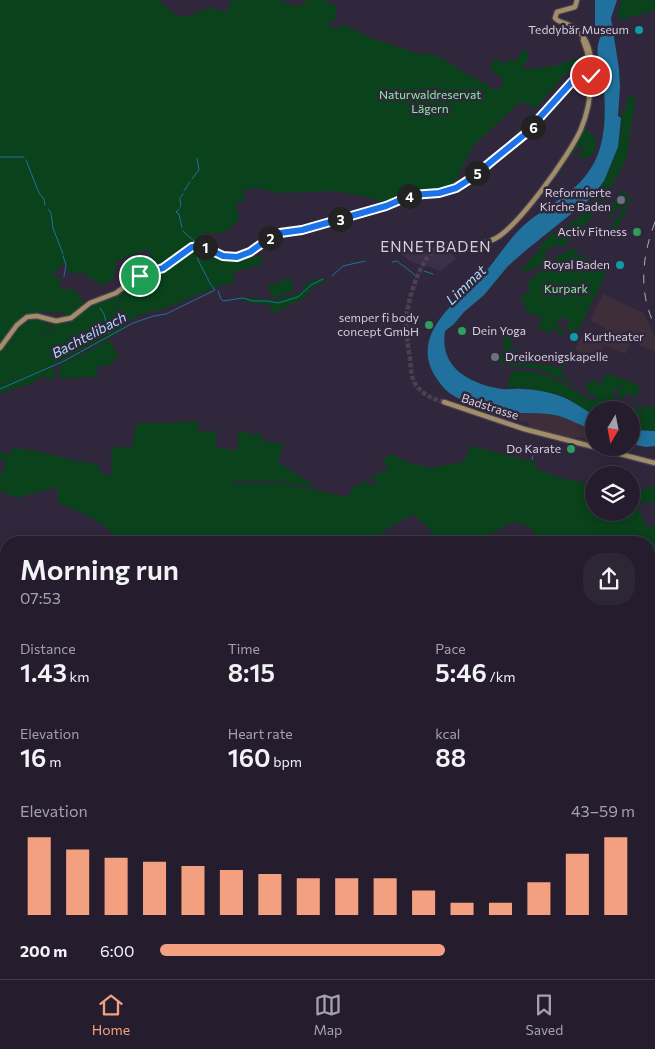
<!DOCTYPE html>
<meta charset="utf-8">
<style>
body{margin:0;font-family:Commissioner,sans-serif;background:#2d2635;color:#f1f3f6;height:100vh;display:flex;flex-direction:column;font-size:19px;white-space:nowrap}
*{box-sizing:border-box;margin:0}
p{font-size:16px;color:#a3a2aa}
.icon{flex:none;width:28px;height:28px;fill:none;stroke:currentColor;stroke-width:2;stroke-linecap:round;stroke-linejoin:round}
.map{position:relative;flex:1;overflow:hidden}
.drawer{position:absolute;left:0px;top:536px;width:655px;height:444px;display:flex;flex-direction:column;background:#251d2d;border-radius:20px 20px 0 0;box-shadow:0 2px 12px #0003,0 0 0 1px #423b49}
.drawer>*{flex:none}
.needle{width:32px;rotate:190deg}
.controls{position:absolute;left:585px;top:401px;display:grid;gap:10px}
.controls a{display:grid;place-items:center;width:55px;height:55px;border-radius:50%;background:#251d2d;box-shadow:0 2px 12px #0003,0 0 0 1px #423b49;font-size:25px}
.pin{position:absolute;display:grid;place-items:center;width:42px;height:42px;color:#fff;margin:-21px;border:2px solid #fff;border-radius:50%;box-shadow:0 1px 5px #0007}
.km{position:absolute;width:25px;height:25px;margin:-12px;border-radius:50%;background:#222;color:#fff;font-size:14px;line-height:25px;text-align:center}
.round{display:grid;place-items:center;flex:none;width:52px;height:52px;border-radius:20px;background:#2d2635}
.head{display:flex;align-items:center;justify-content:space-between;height:85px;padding:0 20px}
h1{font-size:28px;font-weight:600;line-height:38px}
.metrics{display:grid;grid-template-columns:repeat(3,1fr);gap:8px;height:85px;padding:5px 20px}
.metrics div{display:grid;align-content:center}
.metrics b{font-size:25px;font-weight:600}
.metrics small{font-size:14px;font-weight:400}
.metrics p{font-size:14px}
.chart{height:140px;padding:10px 20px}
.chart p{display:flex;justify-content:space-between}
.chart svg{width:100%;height:90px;margin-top:5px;stroke:#f2a080;stroke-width:6}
ul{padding:0 20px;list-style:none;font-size:16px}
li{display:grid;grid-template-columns:80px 60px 1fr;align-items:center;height:38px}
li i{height:12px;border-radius:6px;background:#f2a080}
.menu{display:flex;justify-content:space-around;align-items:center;height:70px;border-top:1px solid #423b49;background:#251d2d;font-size:14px;color:#a3a2aa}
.menu a{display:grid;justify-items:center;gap:2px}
.menu .current{color:#f2a080}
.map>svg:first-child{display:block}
.commercial{fill:#3e2e39}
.built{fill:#3b2f49}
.green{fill:#09421b}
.water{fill:#20719d}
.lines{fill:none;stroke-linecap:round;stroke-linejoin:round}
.stream{stroke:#20719d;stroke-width:1}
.major-tunnel{stroke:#4a4054;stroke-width:4.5;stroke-dasharray:4.5 2;stroke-linecap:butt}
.minor-casing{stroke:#4a4252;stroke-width:5.5}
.major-casing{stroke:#4a4252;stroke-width:7}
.minor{stroke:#6e647b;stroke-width:3}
.major{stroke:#a18d68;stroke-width:4.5}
.rail{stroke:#b2acba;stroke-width:1;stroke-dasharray:9 9;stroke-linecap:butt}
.route-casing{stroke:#fff;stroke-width:10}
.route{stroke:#1a73e8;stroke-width:6}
.culture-dot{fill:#0f9aa8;stroke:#31273c;stroke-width:2}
.worship-dot{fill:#6b7280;stroke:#31273c;stroke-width:2}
.leisure-dot{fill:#2e9e5b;stroke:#31273c;stroke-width:2}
.labels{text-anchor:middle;stroke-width:5;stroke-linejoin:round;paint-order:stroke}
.poi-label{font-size:12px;fill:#d5cfdc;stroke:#31273c;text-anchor:end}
.park-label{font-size:12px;fill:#84f29b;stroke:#31273c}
.street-label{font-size:12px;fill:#d5cfdc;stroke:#31273c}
.water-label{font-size:14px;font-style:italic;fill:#aedcfa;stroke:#31273c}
.quarter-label{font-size:15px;letter-spacing:1px;fill:#d5cfdc;stroke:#31273c}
</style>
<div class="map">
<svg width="655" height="979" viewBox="0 0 655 979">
<rect width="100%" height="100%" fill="#31273c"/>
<g class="commercial">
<path d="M603,294L644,313L655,337V352L632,342L625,354L604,345L596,363L583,356L584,354L575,350L582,335L599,342L605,328L590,320Z"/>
<path d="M551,408L594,430V446L587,444V440L582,438L565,437L528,428L529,422L499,418L502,410L524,413Z"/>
</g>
<path class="built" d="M443,244L456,259L441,271L409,261L398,251L399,247L418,246L422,254Z"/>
<g class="green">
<path d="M0,0H158L178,17L188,16L209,8L227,12L231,0H279L295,6L302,5L308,0H323L336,6V20L330,21L328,26L338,29L342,24L369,37L421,55L424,53L442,58L466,74L479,79V82L488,84L489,89H500L502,87L503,79L489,68L496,59L503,64L509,59L515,62L519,57L520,51H528V59L521,69H532L560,65L561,62H568L581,56L536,108L520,102L473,146L453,185L397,196L384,203L368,197L333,191L280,193L258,188L232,192L243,191L245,201L236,203L239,220C225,233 223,236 204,232L202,243C217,251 228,257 245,251L250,258L265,255L261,259V265L233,272L234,283L219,286L156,312L155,309L127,321L118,307C127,279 131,281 158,273L148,249L116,261L114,278L106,284L100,285L84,273H68V265L63,264L52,274L61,280L59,289L75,290L84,304L68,317L62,312L54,313L41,311L39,319L54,330L39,336L40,341V336L56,330L41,319L60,324L68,321L96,302L113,298L123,291L117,307L125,326L112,336L52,366L57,375L48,381L45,375L30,384L0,393V385L25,373L0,384Z"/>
<path d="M622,0H655V10L621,20L617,14Z"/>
<path d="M635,96V104L626,160L601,205L580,231L561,248L557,244L551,249L550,247L544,253L548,258L536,269L534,266L528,272L526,270L523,272L520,269L524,265L526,266L529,263V260L542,249L539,246C543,242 549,236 553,233C560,231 565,232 568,224L572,223L574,220L576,221C604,186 622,157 622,110H626L627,97Z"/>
<path d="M586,123H587L586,130L592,133L591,135L595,137C597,151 593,161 578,157L584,148L580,145C574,153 566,160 559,171L563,174L561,176L557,171L577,141Z"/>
<path d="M620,190L633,199L628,203L626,210L617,229L610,227L615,220L618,221L617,217L623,210L618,207L611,217L609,216V206L614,201L622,207L628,200L618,192Z"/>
<path d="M573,248L577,249L575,253L607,268L606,273L578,331L574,330L572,333L569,331L567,327L570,322L565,318H561L556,322L558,326L562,327L561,330L564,334L563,336L560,335L555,327H553L550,334L537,327L542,319L534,314L531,315L525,309L524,303L519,300L530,289L526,283L559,256Z"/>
<path d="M290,278L294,290L272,298L268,286Z"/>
<path d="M325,278L326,281L315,286L303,299L271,314V305L252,303L239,299L240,297L275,300L302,292L307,282Z"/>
<path d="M507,337L512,339L510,347C517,351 521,358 529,361L538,359L539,364L546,367L548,363L558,369L565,357L567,358L561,373L562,376L583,390L539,369L507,365L497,362C501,352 507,349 502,338Z"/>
<path d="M110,340L119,357L113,360L114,363L109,365L97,366V376L60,379V365Z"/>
<path d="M512,371L538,372V376L539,373L548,376L595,402L597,398L588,393L586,385L593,380L602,384L606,373L639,385L637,397L625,393L624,399L618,398L620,391H615L617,387L620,385L623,387L622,385L626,384H619L615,388L612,396L617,399L616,404L613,403V396L611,401L607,399L606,401L610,403L611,407L633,408L644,412L640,404H638L636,407L634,406L636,402L647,407L648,406L654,408L655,406V431L631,429V410H594V415L560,395L533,389L508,387L507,386Z"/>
<path d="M197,421L199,432L216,431V447L237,451L239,430L253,435L261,433L263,441L283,444L278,462L317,488L278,481H236L233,484L281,483L347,497L355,486L367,481L370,485L376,484L377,481L375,479L368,480L389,468L382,461L391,454L407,462L429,468L464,462L471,446L535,462L536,469L564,479L594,484V512H631V490L641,492L648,487H655V502L637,503L639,512L644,519V523L651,528L655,523V556H649V542H638L640,537L629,542L623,534L610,542H567L542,536L531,540L529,538L535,533L530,527L513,522L487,536H478L477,542H431L428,540L432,531L413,514L385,530L373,542H118C106,521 80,512 58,503V487L16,498L0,491V475L4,472L5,461L0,460V453L11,455L12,448L37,451L77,461L79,462V469H80L81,461L97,464L102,474L114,475L111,467L112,447H115L116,445L118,448L120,446V449L123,447L132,448L136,423H167Z"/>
<path d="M0,568L6,571V746H0Z"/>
<path d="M649,733L652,736L655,734V979H576V974H649Z"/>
<path d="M257,974H385V979H256Z"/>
</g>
<g class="water">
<path d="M595,0H617L611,18L619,69L620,87L618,116L621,118L618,147L604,181L591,198L525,251L508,266L484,295L464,312L454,324L445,331C439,368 470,384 502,389C509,390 515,388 522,389C533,389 549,392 560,396C572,400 583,409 594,415V430C581,426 568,418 555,415C543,413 530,413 517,413C497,412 473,407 456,397C446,392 441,385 435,376C408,332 462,298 487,270C498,257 507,242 520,229C542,207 574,196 591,168C605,147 606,116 604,91C603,75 592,52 601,36L595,26Z"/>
<path d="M631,430L655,431V446L646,447L631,444Z"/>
</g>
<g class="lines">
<g class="stream">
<path d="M0,157H24"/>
<path d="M26,160L39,193L44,199L45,205"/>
<path d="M192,179L199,170L197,158"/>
<path d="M184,191L190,182"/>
<path d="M180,198L183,194"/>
<path d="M180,199L181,205L180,207"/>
<path d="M48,209L51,213L53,228L63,254"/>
<path d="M179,209L176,212L179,214L182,228"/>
<path d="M183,231L196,243"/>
<path d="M197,250L198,260L211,285"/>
<path d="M63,256L66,265L64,276"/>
<path d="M392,262L397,261L415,275"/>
<path d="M424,271L433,274"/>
<path d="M332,276L343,266L365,261"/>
<path d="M218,291L221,299L223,301L243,298L253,301H268L278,303L298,297L311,285L323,279"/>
<path d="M100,308L104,314L109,333"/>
<path d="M0,389L64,361L133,323L154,316L166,314L215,290L212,286"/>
<path d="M532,460L534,447"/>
<path d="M649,972L655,966"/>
<path d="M640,979L647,974"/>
</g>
<path class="major-tunnel" d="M444,402C433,399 423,395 416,385C411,377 411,368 410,359C408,346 406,333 406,321C407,302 419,263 433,251C450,236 472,246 492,240"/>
<g class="minor-casing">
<g id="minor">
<path d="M649,622L655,624"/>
<path d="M0,966L6,955"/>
</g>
</g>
<g class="major-casing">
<g id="major">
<path d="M577,0L575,7L557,12L555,18C558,22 563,22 569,25C586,32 590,49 592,65"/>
<path d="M583,40L589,57L588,65"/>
<circle cx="590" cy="68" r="4"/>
<path d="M492,240C515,232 571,153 581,129C588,112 592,91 590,72"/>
<path d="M0,348L17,325L27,317L37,316L56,321L71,318L90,303L116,293L137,277L166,266L183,251L192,247L202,246L223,257H237L249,253L271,237L280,233L302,229L386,206L412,195L442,192L459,186L532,128L573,82L585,64L588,53"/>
<path d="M444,402L524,429L594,447"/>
<path d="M597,448L655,463"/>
</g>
</g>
<use href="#minor" class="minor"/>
<use href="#major" class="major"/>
<path class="rail" d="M655,222C642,256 638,292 655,326"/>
</g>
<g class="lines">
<g class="route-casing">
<path id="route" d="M140,276L163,268L192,247L202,246L223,256L237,257L250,252L271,237L280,233L302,230L386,206L412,195L439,193L456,188L470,179L524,135L579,74L584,72H590L591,76"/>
</g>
<use href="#route" class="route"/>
</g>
<g class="culture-dot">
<circle cx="639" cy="30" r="5"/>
<circle cx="620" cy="265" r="5"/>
<circle cx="574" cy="337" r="5"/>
</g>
<g class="worship-dot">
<circle cx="621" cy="200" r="5"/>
<circle cx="495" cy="357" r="5"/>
</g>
<g class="leisure-dot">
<circle cx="637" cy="232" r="5"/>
<circle cx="429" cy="325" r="5"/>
<circle cx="462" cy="331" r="5"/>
<circle cx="571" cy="449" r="5"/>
</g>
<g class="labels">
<g class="poi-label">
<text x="629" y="34">Teddybär Museum</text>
<text x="611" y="197">Reformierte<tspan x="611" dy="14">Kirche Baden</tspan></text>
<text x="627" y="236">Activ Fitness</text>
<text x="610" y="269">Royal Baden</text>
<text x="419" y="322">semper fi body<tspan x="419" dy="14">concept GmbH</tspan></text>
<text x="472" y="335" text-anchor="start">Dein Yoga</text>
<text x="584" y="341" text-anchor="start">Kurtheater</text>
<text x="505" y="361" text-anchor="start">Dreikoenigskapelle</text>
<text x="561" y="453">Do Karate</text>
</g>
<g class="park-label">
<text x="430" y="99">Naturwaldreservat<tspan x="430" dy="14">Lägern</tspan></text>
<text x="566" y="293">Kurpark</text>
</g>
<g class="street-label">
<text transform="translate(490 407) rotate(18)" y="4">Badstrasse</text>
</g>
<g class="water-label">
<text transform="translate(466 285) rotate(-44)" y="5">Limmat</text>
<text transform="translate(89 335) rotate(-28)" y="5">Bachtelibach</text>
</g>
<g class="quarter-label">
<text x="436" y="252">ENNETBADEN</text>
</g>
</g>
</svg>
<div class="controls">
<a><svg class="needle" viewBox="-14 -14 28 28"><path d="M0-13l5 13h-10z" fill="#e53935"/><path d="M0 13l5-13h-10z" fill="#a3a2aa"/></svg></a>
<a><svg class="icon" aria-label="layers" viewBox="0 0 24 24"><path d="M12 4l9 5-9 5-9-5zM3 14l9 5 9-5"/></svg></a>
</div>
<div class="pin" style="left:140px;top:276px;background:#1e9e55"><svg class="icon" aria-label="arrive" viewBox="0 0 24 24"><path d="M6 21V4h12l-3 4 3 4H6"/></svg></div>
<div class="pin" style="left:591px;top:76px;background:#d93025"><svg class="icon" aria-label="check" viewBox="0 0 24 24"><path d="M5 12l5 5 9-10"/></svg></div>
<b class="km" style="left:205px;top:247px">1</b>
<b class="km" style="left:270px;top:238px">2</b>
<b class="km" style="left:340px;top:219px">3</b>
<b class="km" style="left:409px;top:196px">4</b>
<b class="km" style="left:477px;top:173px">5</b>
<b class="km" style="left:533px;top:127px">6</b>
<section class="drawer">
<div class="head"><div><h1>Morning run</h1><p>07:53</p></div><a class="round"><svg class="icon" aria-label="share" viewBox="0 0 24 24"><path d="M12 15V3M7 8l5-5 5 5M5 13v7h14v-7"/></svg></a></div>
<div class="metrics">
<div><p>Distance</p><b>1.43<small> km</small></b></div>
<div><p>Time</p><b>8:15</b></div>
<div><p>Pace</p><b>5:46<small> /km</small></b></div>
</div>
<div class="metrics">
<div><p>Elevation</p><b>16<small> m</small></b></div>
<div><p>Heart rate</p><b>160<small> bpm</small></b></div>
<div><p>kcal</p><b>88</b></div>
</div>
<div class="chart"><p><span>Elevation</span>43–59 m</p>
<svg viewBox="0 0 160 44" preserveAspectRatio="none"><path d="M5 44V6M15 44V12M25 44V16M35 44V18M45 44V20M55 44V22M65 44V24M75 44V26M85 44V26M95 44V26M105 44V32M115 44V38M125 44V38M135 44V28M145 44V14M155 44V6"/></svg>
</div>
<ul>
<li><b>200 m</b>6:00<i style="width:60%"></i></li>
</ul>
</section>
</div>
<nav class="menu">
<a class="current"><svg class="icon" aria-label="home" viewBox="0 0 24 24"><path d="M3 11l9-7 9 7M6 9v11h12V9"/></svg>Home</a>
<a><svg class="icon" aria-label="map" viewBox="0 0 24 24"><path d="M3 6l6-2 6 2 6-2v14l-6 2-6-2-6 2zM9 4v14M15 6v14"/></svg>Map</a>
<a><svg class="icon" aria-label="saved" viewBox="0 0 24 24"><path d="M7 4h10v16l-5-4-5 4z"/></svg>Saved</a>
</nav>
